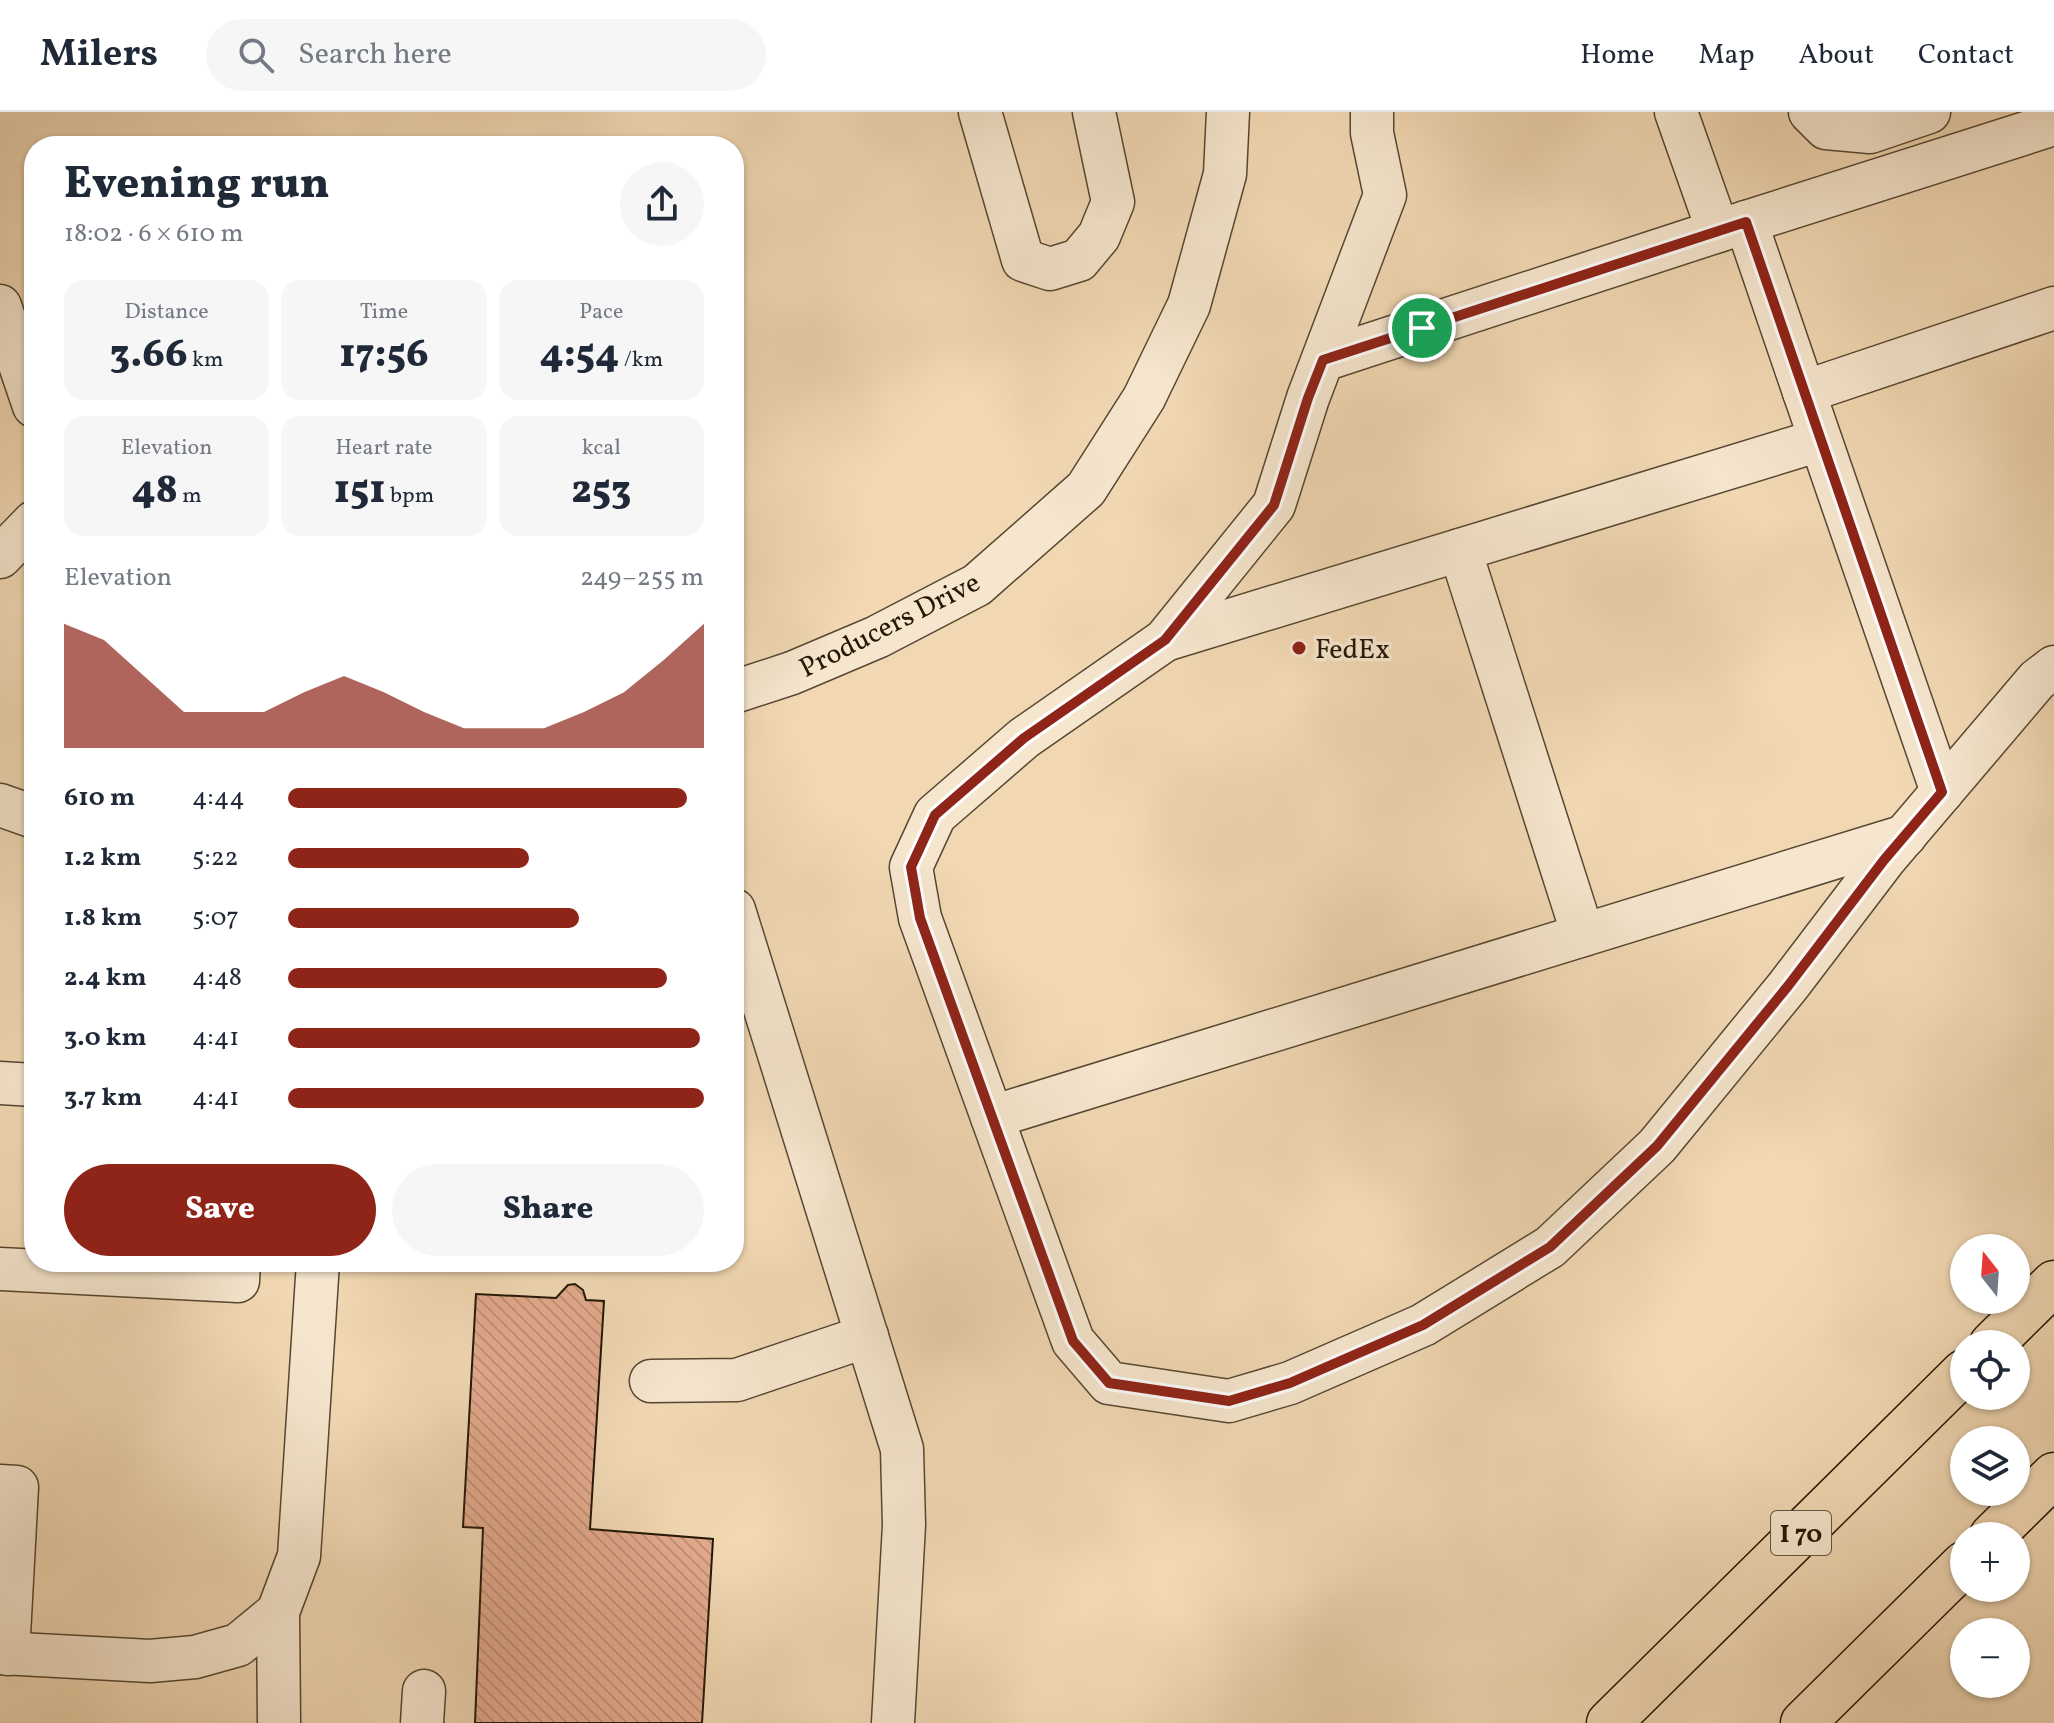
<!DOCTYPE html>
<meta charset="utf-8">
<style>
body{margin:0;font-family:Vollkorn,serif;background:#f6f6f7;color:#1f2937;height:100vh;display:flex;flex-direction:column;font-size:30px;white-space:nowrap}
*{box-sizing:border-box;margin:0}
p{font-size:26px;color:#747a83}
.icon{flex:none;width:44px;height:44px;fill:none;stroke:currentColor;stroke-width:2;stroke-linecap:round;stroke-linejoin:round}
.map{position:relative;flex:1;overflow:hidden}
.drawer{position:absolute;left:24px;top:24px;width:720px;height:1136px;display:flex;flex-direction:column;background:#fff;border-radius:32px;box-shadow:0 2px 6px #0004}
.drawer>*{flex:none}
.needle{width:52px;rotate:343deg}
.tools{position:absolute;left:1950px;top:1122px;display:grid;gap:16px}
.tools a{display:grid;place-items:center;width:80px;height:80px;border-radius:50%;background:#fff;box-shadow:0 2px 6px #0004;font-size:40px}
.pin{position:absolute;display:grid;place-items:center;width:68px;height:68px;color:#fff;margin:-34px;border:4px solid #fff;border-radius:50%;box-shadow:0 2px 8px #0007}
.round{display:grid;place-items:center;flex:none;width:84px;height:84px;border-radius:42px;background:#f6f6f7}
.headline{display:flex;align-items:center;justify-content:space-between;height:136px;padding:0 40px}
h1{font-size:44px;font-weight:800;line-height:60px}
.figures{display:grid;grid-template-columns:repeat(3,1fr);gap:12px;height:136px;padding:8px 40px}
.figures div{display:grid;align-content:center;border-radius:20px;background:#f6f6f7;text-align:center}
.figures b{font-size:40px;font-weight:800}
.figures small{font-size:22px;font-weight:400}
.figures p{font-size:22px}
.chart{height:224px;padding:16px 40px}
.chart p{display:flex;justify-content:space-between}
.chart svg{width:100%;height:144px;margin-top:8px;fill:#8f2418;opacity:.7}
.button{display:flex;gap:16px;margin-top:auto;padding:16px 40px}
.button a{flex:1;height:92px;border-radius:48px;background:#8f2418;color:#fff;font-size:32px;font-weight:800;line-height:92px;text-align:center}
.button a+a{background:#f6f6f7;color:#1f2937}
ul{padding:0 40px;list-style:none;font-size:26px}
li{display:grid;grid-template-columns:128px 96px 1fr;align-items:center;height:60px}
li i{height:20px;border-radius:10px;background:#8f2418}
header{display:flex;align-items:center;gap:48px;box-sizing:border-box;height:112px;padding:0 40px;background:#fff;border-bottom:2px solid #e0e1e3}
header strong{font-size:38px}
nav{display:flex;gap:44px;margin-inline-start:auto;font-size:28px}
.search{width:560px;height:72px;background:#f6f6f7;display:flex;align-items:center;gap:20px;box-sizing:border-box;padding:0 28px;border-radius:44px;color:#747a83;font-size:30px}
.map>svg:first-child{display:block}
.building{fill:url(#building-back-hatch);stroke:#231707;stroke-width:2}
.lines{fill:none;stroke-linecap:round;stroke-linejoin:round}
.minor-casing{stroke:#564732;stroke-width:45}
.highway-casing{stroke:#231707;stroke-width:47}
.minor{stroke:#f6e6ce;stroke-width:42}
.highway{stroke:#f1d8b3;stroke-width:44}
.route-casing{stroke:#fff;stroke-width:16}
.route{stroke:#8f2418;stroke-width:10}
.poi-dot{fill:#8f2418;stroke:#f6e6ce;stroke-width:3}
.labels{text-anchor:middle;stroke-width:7;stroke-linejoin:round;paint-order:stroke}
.shield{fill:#f6e6ce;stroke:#625543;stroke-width:2}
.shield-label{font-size:26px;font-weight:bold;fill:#231707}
.street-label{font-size:28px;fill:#231707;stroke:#f6e6ce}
.poi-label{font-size:28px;fill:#231707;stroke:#f6e6ce;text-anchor:start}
</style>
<header>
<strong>Milers</strong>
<div class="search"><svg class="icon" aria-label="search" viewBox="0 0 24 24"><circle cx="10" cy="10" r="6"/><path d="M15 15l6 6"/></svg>Search here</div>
<nav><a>Home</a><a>Map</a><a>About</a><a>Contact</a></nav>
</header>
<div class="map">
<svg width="2054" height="1611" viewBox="0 0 2054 1611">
<defs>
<pattern id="building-back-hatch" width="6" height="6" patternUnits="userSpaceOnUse" patternTransform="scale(2)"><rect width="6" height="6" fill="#e4aa8d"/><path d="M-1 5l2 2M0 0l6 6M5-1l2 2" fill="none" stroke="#c39278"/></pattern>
</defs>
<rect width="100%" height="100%" fill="#f1d8b3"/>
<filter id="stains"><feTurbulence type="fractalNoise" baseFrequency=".0025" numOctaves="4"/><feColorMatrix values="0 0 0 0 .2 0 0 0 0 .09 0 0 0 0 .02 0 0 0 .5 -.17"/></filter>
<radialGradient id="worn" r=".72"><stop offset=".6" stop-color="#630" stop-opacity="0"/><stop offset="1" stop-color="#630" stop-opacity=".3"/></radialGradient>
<path class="building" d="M575,1172L583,1178L586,1188L604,1189L590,1417L713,1427L702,1611H475L483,1416L463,1415L476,1182L556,1186L568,1173Z"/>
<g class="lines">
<g class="minor-casing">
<g id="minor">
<path d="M980,0L1023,148L1050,157L1079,148L1099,124L1113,90L1094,0"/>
<path d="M1372,0V21L1385,83L1308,286L1274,393L1165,528L1024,626L935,703L911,755L920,806L1073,1229L1109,1271L1229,1289L1290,1271L1423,1213L1550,1135L1657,1034L1788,874L1884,748L2037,568L2054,555"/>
<path d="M1676,0L1718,119L2054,12"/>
<path d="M1810,0L1826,16L1870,20L1929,0"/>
<path d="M1746,110L1804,280"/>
<path d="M0,194L34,294"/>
<path d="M1323,248L1718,119"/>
<path d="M1460,438L1583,823"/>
<path d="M0,445L34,410"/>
<path d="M1165,528L1820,328"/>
<path d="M734,580L792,561L877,525L977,473L1086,377L1144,286L1189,193L1225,62L1228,0"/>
<path d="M1942,680L1804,280L2054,196"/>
<path d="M0,693L34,705"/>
<path d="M734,798L902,1337L904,1413L893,1611"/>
<path d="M0,971L34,973"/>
<path d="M992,1005L1905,724"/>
<path d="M0,1157L238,1169L239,1150"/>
<path d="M651,1269L737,1268L867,1224"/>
<path d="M0,1374L17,1375L8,1542"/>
<path d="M278,1500L279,1611"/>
<path d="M0,1541L150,1549L195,1545L238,1533L278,1500L299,1444L318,1150"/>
<path d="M422,1611L424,1579"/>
</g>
</g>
<g class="highway-casing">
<g id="highway">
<path d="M1992,1232L2054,1171"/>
<path d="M1992,1424L2054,1363"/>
<path d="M1609,1611L1964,1260"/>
<path d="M1803,1611L1964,1452"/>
</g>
</g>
<use href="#minor" class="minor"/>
<use href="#highway" class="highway"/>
</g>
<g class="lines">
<g class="route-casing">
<path id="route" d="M1746,110L1942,680L1884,748L1788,874L1657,1034L1550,1135L1423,1213L1290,1271L1229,1289L1109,1271L1073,1229L920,806L911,755L935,703L1024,626L1165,528L1274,393L1308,286L1323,248Z"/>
</g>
<use href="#route" class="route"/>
</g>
<circle class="poi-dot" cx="1299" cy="536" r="8"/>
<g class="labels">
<rect class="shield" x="1771" y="1399" width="60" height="44" rx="6"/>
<g class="shield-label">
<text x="1801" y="1430">I 70</text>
</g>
<g class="street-label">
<text transform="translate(889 512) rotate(-27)" y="10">Producers Drive</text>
</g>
<g class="poi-label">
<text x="1315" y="546">FedEx</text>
</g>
</g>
<rect width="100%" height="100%" filter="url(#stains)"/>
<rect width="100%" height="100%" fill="url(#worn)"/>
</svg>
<div class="tools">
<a><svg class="needle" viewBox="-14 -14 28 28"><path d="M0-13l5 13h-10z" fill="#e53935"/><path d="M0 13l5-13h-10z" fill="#747a83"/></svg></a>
<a><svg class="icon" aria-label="locate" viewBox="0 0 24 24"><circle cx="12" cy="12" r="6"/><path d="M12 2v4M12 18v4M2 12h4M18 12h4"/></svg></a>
<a><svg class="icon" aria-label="layers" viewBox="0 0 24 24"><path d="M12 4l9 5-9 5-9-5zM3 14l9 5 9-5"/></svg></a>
<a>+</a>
<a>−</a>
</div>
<div class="pin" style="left:1422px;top:216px;background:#1e9e55"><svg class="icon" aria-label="arrive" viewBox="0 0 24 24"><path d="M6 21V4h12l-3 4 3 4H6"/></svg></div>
<section class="drawer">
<div class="headline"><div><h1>Evening run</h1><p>18:02 · 6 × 610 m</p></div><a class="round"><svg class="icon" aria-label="share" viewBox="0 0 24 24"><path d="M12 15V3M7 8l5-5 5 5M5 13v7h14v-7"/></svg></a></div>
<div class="figures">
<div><p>Distance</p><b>3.66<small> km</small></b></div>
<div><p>Time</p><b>17:56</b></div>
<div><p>Pace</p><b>4:54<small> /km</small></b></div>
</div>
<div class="figures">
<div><p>Elevation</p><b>48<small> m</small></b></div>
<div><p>Heart rate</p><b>151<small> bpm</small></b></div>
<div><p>kcal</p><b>253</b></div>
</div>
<div class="chart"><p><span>Elevation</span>249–255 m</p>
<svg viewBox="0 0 160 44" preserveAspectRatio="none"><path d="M0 44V6L10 11L20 22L30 33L40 33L50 33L60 27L70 22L80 27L90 33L100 38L110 38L120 38L130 33L140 27L150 17L160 6V44z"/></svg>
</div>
<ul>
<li><b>610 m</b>4:44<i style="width:96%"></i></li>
<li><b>1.2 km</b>5:22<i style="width:58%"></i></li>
<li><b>1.8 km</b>5:07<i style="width:70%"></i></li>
<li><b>2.4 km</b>4:48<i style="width:91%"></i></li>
<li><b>3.0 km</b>4:41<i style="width:99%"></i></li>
<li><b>3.7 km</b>4:41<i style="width:100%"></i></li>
</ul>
<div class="button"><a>Save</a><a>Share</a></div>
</section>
</div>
